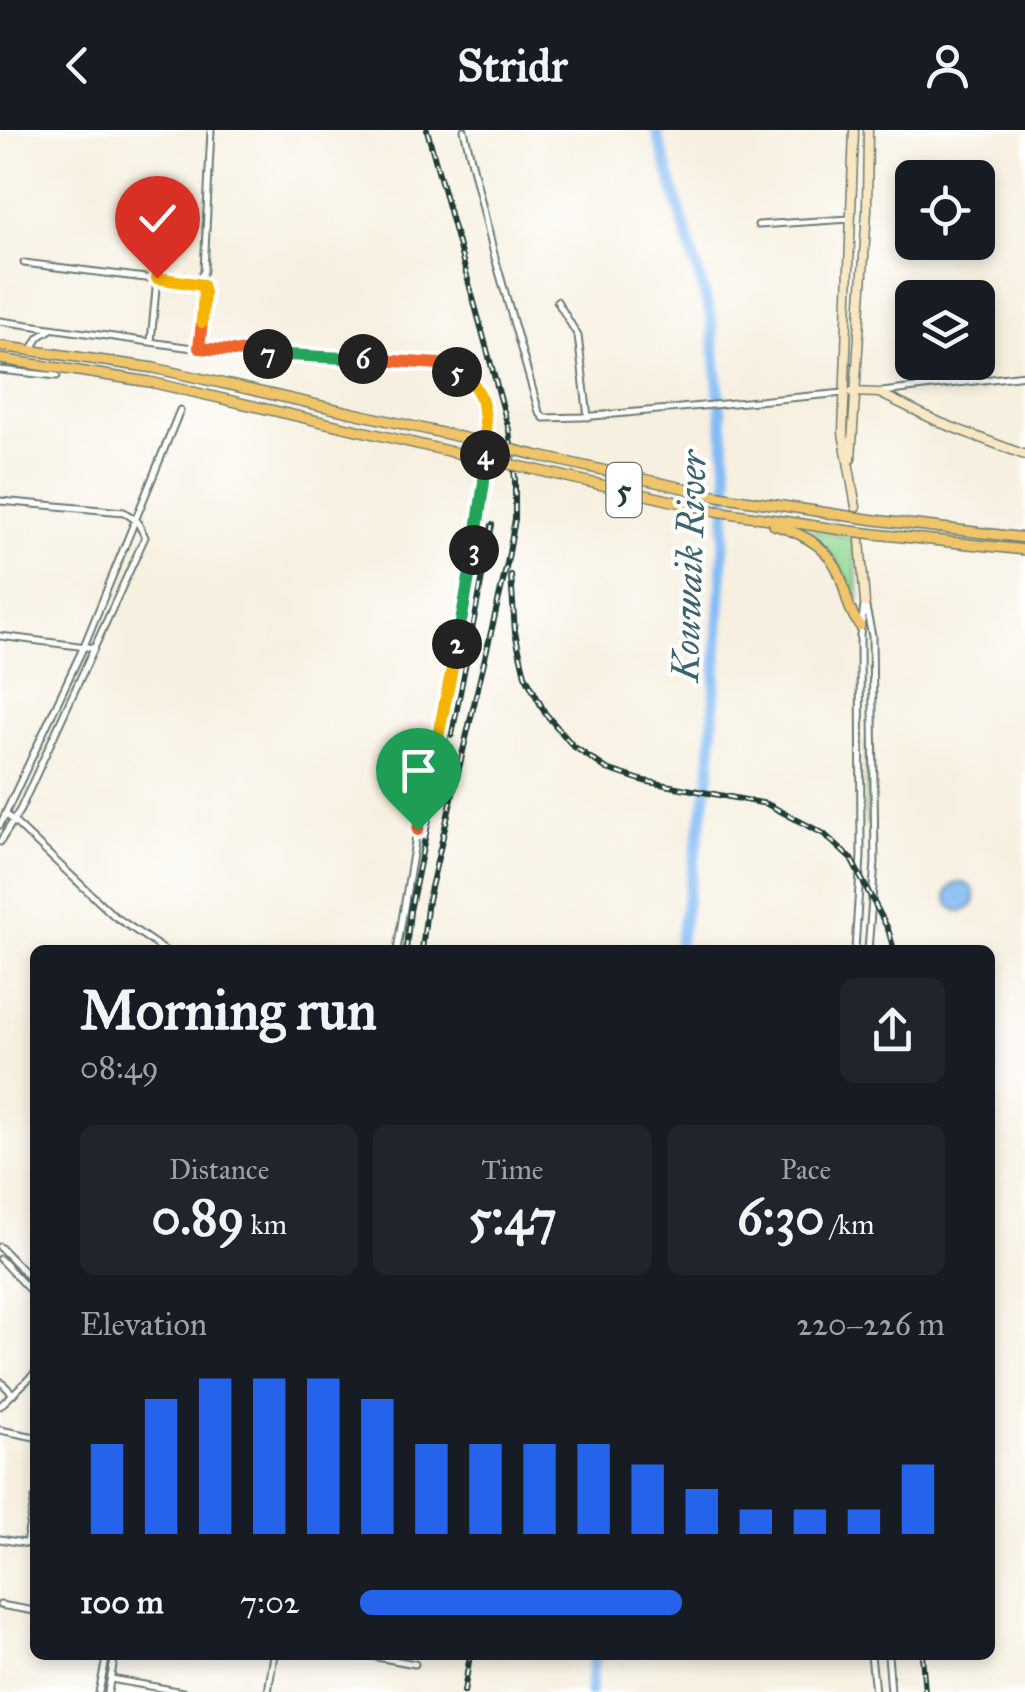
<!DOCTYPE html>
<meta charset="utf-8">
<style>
body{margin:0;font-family:"IM FELL Great Primer",serif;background:#20242c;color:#f1f3f6;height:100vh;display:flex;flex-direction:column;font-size:38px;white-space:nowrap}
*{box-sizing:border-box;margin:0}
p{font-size:32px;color:#9ea1a6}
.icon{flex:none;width:55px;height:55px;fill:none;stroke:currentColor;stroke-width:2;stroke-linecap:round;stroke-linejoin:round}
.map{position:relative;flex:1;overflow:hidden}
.side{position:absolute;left:30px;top:815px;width:965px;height:715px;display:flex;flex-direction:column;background:#171b24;border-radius:15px;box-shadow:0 5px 15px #0003}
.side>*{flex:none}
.tools{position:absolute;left:895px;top:30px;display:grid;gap:20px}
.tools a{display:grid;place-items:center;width:100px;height:100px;border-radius:15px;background:#171b24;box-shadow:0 5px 15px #0003;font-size:50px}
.pin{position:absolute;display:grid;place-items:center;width:85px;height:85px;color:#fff;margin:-102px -42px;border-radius:50% 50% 50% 0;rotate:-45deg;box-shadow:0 0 10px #0007}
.pin .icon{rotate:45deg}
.km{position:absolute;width:50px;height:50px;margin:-25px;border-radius:50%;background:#222;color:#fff;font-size:28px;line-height:50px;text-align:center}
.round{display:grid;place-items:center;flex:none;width:105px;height:105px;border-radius:15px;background:#20242c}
.summary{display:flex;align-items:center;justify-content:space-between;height:170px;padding:0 50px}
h1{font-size:55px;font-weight:700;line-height:75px}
.figures{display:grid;grid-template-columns:repeat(3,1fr);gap:15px;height:170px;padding:10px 50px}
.figures div{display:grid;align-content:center;border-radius:15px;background:#20242c;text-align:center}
.figures b{font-size:50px;font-weight:700}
.figures small{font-size:28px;font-weight:400}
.figures p{font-size:28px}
.chart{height:280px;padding:20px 50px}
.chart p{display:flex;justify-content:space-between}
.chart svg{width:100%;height:180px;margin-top:10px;stroke:#2563eb;stroke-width:6}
ul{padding:0 50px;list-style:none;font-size:32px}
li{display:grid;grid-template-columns:160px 120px 1fr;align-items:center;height:75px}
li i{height:25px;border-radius:12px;background:#2563eb}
header{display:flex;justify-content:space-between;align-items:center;height:130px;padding:0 50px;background:#171b24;font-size:45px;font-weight:700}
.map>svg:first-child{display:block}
.green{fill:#93d891;stroke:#598a62;stroke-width:2.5}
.water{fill:#83bcf4;stroke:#517c94;stroke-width:2.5}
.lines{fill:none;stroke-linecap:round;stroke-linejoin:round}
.river{stroke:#83bcf4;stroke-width:11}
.minor-casing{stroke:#6b7c70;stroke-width:9}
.secondary-casing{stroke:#6b7c70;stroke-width:11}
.trunk-casing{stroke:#6b7c70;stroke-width:12}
.minor{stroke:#fff;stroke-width:5}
.secondary{stroke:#f9e7c3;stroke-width:8}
.trunk{stroke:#f0c469;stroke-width:9}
.rail-casing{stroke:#1f3d34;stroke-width:6}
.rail{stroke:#fff;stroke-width:2.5;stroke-dasharray:8;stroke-linecap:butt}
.trunk-bridge-casing{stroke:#6b7c70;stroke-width:12;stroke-linecap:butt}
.trunk-bridge{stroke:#f0c469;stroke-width:9}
.split-1-casing{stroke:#fff;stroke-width:20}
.split-2-casing{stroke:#fff;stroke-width:20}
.split-3-casing{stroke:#fff;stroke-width:20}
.split-4-casing{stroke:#fff;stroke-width:20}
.split-5-casing{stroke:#fff;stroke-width:20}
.split-6-casing{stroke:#fff;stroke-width:20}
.split-7-casing{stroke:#fff;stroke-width:20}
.split-8-casing{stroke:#fff;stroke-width:20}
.split-9-casing{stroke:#fff;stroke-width:20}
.split-1{stroke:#f0652b;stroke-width:12}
.split-2{stroke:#f5b400;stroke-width:12}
.split-3{stroke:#22a559;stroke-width:12}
.split-4{stroke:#22a559;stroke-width:12}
.split-5{stroke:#f5b400;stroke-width:12}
.split-6{stroke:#f0652b;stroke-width:12}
.split-7{stroke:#22a559;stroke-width:12}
.split-8{stroke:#f0652b;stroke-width:12}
.split-9{stroke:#f5b400;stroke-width:12}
.labels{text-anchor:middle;stroke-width:8;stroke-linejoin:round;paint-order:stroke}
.shield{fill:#fff;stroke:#627771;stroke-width:2.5}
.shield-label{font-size:32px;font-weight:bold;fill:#1f3d34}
.water-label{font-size:38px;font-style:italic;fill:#3d636e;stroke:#fff}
</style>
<header><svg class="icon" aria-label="back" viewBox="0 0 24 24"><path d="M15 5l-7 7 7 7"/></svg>Stridr<svg class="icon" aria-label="person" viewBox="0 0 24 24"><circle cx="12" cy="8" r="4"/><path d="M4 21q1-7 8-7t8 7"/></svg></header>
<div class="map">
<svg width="1025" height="1562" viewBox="0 0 1025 1562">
<rect width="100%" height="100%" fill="#fff"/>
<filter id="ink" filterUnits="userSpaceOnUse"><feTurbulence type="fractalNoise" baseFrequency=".01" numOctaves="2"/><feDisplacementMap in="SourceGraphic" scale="20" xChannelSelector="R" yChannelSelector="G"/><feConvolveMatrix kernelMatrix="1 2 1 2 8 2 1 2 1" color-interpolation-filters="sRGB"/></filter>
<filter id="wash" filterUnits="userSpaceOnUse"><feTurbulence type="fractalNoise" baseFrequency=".0048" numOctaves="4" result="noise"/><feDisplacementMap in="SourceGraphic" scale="40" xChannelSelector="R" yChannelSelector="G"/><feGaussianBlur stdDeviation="2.25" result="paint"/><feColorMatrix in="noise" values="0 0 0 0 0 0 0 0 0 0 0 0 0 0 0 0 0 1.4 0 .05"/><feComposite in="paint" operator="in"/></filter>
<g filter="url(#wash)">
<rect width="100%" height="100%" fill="#f7f0e0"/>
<g class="green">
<path d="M799,398L853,407L859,469L855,470C844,435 830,418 799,398Z"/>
<path d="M866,613H871L872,695H867Z"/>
</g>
<circle class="water" cx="961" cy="767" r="14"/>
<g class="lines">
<g class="river">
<path d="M656,0L711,187L728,348L710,643L678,820"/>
<path d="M590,1562L594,1525"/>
</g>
</g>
</g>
<g filter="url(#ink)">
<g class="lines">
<g class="minor-casing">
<g id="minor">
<path d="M464,0L494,124L539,282L544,288L582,287L844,263"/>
<path d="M758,95L850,89"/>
<path d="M24,133L202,155L204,171L199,218"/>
<path d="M197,154L204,141L211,0"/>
<path d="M557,171L578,206L588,287"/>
<path d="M0,191L214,221L439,234L474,252L481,267L486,296L485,352L453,540L417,700L397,820"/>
<path d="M151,211L157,149"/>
<path d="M32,219L39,207L50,200"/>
<path d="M0,240L57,246"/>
<path d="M882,262L1025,245"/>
<path d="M0,371L124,382L137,391L145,407L20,680L0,712"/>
<path d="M865,473L872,506L875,732L868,820"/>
<path d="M0,506L94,518"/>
<path d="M7,685L113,785L164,820"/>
<path d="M0,695L84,516L180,280"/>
<path d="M855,820L861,726L860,505L864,476"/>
<path d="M0,1117L35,1153"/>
<path d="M0,1129L35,1166"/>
<path d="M0,1251L13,1264"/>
<path d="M0,1276L35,1243"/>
<path d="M0,1300L35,1307"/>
<path d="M0,1409L35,1415"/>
<path d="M26,1413L35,1368"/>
<path d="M0,1475L35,1481"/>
<path d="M366,1525L415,1534"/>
<path d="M871,1525L875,1562"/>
<path d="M888,1525L891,1562"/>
<path d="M111,1549L183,1562"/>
<path d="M99,1562L107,1525"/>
<path d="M108,1562L115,1525"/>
<path d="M268,1562L274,1525"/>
</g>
</g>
<g class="secondary-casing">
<g id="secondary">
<path d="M854,0L843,303L856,377"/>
<path d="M852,262L879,263L941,293L1025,325"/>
<path d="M851,329L867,80L868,0"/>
<path d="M860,410L865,473"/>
</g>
</g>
<g class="trunk-casing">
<g id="trunk">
<path d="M0,216L154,238L469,309"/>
<path d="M0,229L150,252L465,325"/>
<path d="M535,325L719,366L841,385"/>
<path d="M532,339L716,381L842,400"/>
<path d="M875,390L1025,408"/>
<path d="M774,395C802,403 830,417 840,446C848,467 846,477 860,496"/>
<path d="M875,404L1025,420"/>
</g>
</g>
<use href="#minor" class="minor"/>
<use href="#secondary" class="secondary"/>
<use href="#trunk" class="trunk"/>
<g class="rail-casing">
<g id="rail">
<path d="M511,445L515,502L525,545L545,583L573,616L607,639L644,651L767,674L824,704L851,729L888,799L894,820"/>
<path d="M452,605L492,395"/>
<path d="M406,820L410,781L449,591"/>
<path d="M422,820L428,770L507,434L515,389V349L509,300L427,0"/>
<path d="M922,1525L925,1562"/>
<path d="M464,1562L470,1525"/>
</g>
</g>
<use href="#rail" class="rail"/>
<g class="trunk-bridge-casing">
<g id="trunk-bridge">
<path d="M469,309L535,325"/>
<path d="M465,325L532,339"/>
<path d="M841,385L875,390"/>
<path d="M842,400L875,404"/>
</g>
</g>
<use href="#trunk-bridge" class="trunk-bridge"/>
</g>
</g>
<g class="lines" filter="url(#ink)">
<g class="split-1-casing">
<path id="split-1" d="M418,700L438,607"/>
</g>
<g class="split-2-casing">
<path id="split-2" d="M438,607L457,514"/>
</g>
<g class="split-3-casing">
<path id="split-3" d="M457,514L474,420"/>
</g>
<g class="split-4-casing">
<path id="split-4" d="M474,420L484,352L485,325"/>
</g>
<g class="split-5-casing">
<path id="split-5" d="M457,242C489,256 486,294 485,325"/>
</g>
<g class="split-6-casing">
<path id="split-6" d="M363,229L439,234L457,242"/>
</g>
<g class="split-7-casing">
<path id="split-7" d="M268,224L363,229"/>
</g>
<g class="split-8-casing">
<path id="split-8" d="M202,192L199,218L268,224"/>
</g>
<g class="split-9-casing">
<path id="split-9" d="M157,148L202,155L204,163L202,192"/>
</g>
<use href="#split-1" class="split-1"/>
<use href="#split-2" class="split-2"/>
<use href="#split-3" class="split-3"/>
<use href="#split-4" class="split-4"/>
<use href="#split-5" class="split-5"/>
<use href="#split-6" class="split-6"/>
<use href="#split-7" class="split-7"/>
<use href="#split-8" class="split-8"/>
<use href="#split-9" class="split-9"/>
</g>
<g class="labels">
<rect class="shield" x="606.5" y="333" width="35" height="54" rx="8"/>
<g class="shield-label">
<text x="624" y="371">5</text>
</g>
<g class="water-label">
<text transform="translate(689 436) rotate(-88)" y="13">Kouwaik River</text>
</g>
</g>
</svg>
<div class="tools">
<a><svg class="icon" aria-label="locate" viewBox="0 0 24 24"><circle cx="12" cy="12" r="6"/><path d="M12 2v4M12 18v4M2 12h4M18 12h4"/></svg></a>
<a><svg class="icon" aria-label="layers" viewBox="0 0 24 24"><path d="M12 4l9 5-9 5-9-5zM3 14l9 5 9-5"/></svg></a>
</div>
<div class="pin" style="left:418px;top:700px;background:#1e9e55"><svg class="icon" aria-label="arrive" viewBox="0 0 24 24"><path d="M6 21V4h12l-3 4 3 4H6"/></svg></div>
<div class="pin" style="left:157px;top:148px;background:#d93025"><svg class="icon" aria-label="check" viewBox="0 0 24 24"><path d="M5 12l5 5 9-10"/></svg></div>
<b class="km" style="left:457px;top:514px">2</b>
<b class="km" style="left:474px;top:420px">3</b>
<b class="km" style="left:485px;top:325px">4</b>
<b class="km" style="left:457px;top:242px">5</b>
<b class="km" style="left:363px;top:229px">6</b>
<b class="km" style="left:268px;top:224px">7</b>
<section class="side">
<div class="summary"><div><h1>Morning run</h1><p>08:49</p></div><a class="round"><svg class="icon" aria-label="share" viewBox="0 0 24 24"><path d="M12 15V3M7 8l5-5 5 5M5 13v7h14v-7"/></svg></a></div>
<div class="figures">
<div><p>Distance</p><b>0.89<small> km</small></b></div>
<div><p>Time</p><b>5:47</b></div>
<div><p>Pace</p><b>6:30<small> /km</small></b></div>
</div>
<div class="chart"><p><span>Elevation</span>220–226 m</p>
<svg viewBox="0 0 160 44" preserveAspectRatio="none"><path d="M5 44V22M15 44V11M25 44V6M35 44V6M45 44V6M55 44V11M65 44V22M75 44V22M85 44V22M95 44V22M105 44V27M115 44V33M125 44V38M135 44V38M145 44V38M155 44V27"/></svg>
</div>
<ul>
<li><b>100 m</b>7:02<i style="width:55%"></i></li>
</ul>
</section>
</div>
